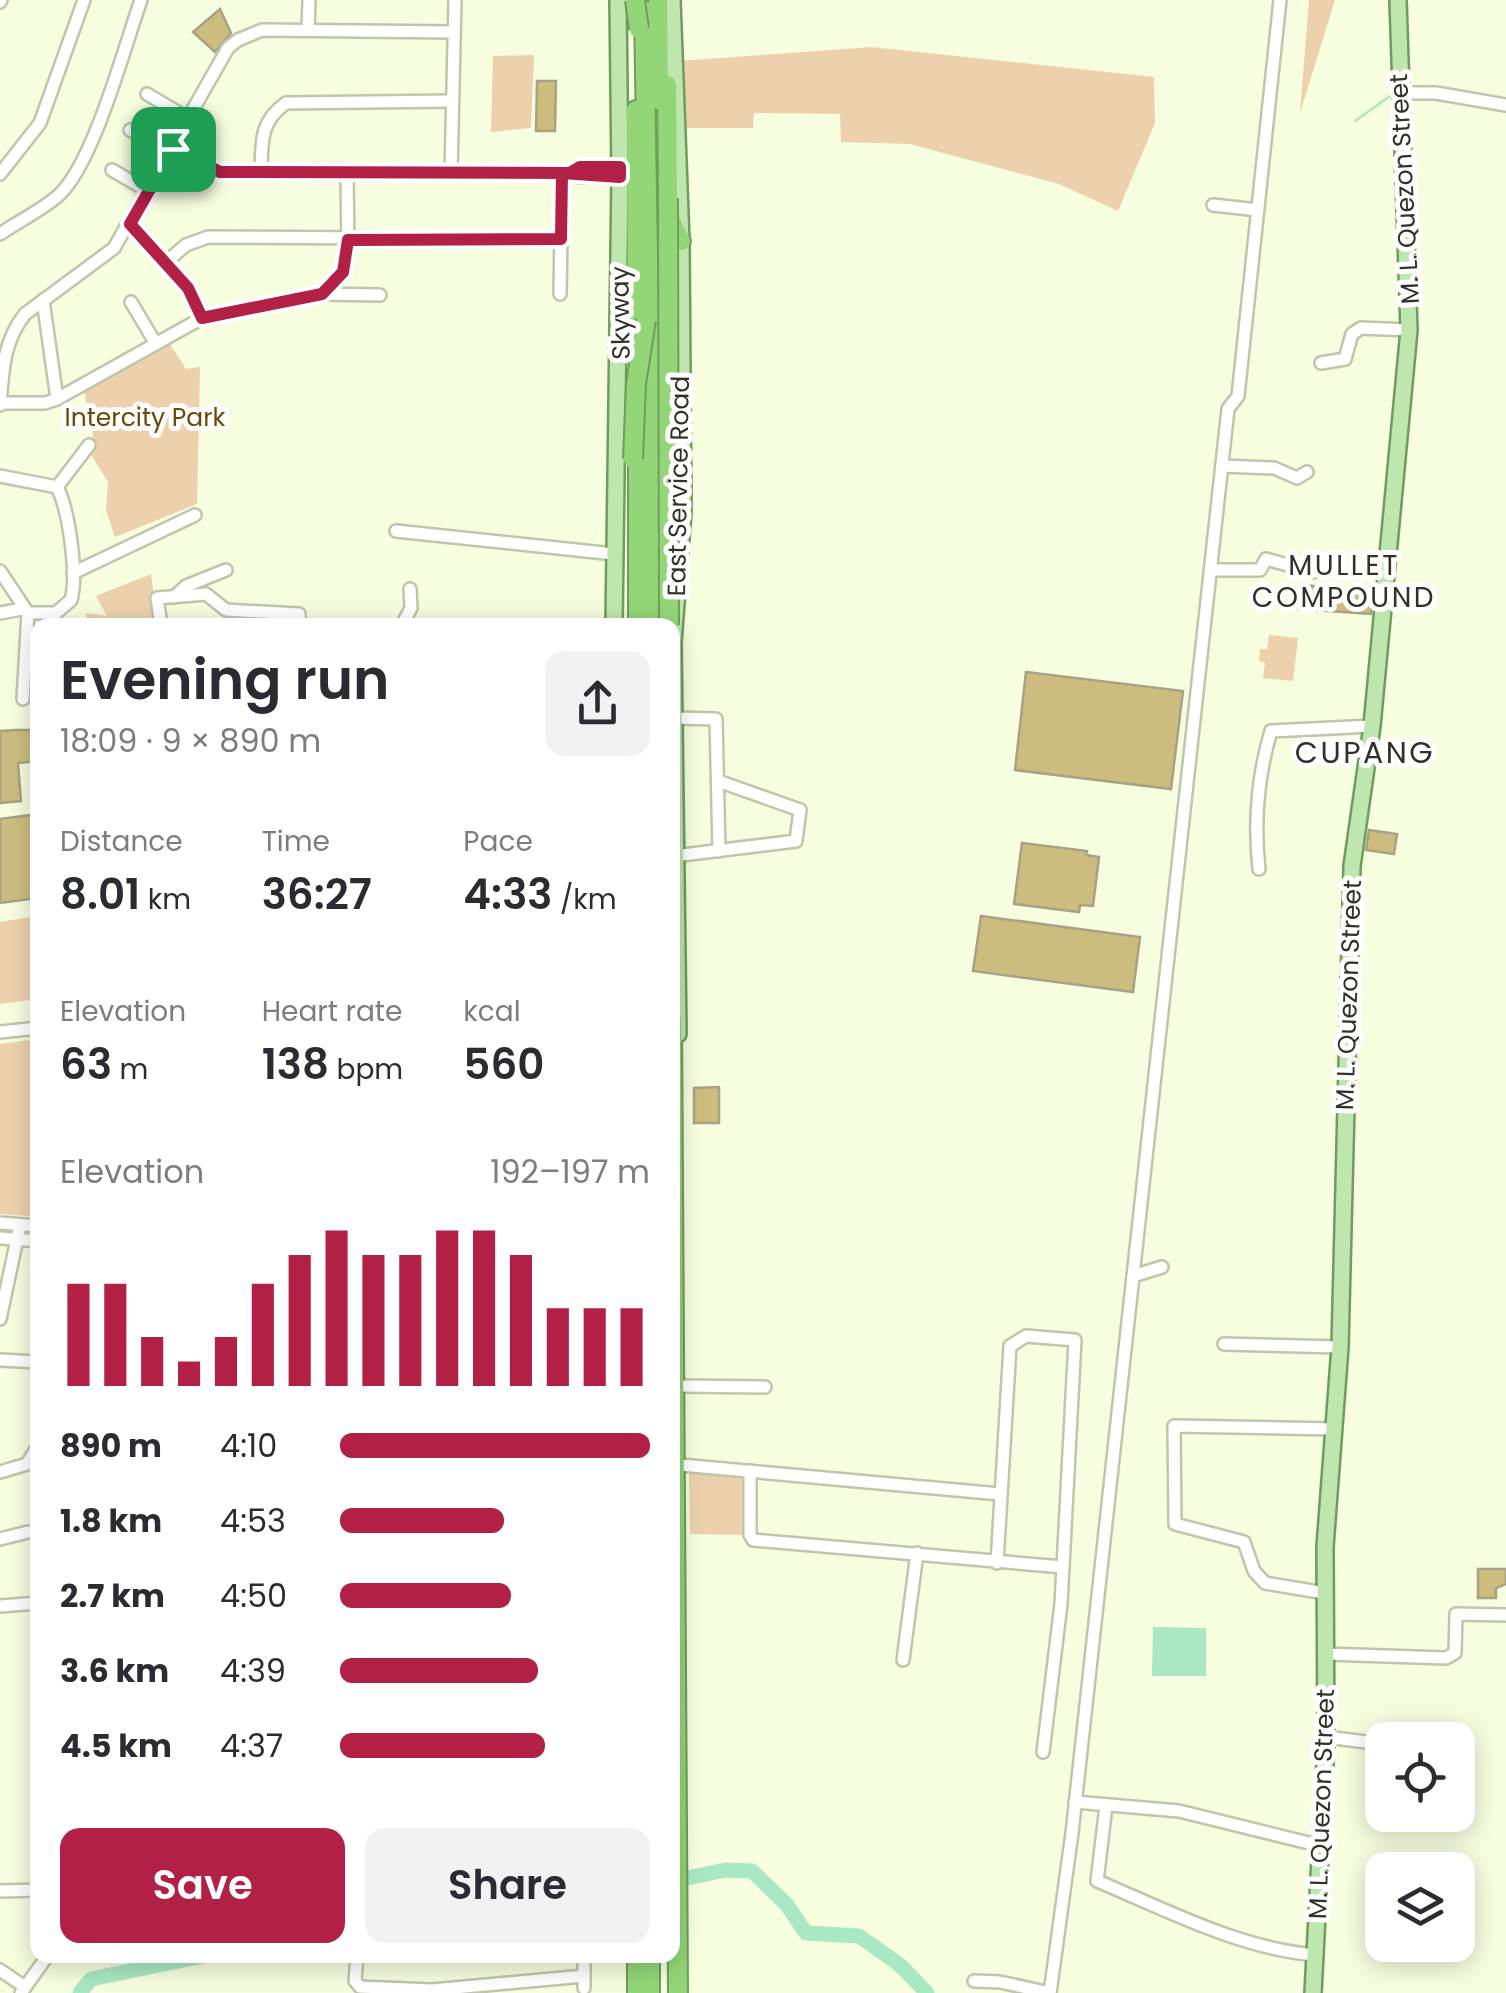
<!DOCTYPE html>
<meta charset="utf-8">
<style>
body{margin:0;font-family:Poppins,sans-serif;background:#f2f2f3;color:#2b2b33;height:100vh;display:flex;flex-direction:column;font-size:38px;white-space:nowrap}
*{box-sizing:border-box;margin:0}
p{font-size:32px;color:#7c7c81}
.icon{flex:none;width:55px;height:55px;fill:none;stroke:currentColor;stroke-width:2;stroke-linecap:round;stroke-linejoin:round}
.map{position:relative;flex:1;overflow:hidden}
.sheet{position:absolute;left:30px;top:618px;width:650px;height:1345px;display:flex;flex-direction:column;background:#fff;border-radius:20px;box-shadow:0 5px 25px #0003}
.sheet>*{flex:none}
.buttons{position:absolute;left:1365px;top:1722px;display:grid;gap:20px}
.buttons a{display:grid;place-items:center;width:110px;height:110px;border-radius:20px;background:#fff;box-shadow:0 5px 25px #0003;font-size:50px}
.pin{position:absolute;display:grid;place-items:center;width:85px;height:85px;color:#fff;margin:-42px;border-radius:20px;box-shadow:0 5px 15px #0006}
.round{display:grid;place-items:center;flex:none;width:105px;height:105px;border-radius:20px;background:#f2f2f3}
.overview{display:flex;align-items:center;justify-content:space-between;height:170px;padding:0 30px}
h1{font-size:55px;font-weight:600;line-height:75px}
.figures{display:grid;grid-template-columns:repeat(3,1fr);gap:15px;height:170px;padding:10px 30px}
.figures div{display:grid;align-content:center}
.figures b{font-size:42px;font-weight:600}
.figures small{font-size:28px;font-weight:400}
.figures p{font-size:28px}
.chart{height:280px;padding:20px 30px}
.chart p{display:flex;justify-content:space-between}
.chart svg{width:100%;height:180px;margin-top:10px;stroke:#b22046;stroke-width:6}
.cta{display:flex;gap:20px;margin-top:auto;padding:20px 30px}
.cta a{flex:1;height:115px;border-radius:20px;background:#b22046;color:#fff;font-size:40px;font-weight:600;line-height:115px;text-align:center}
.cta a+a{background:#f2f2f3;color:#2b2b33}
ul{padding:0 30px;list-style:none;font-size:32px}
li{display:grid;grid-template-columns:160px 120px 1fr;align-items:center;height:75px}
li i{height:25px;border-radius:12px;background:#b22046}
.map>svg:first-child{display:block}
.green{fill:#edd1ac}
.water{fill:#a9e8c2}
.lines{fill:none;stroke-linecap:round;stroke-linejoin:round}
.stream{stroke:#a9e8c2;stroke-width:2.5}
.river{stroke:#a9e8c2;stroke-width:15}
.building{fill:#ccbd7f;stroke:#a8a185;stroke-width:2.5}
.minor-casing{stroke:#c0c6aa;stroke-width:16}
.major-casing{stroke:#709d5c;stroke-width:20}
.highway-casing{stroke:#709d5c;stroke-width:22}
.minor{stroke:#fff;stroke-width:11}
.major{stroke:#bee6ae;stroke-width:15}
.highway{stroke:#93d678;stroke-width:18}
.highway-bridge-casing{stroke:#709d5c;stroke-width:22;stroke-linecap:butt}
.highway-bridge{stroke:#93d678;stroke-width:18}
.route-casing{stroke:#fff;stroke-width:20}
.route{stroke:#b22046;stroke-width:12}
.labels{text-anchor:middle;stroke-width:10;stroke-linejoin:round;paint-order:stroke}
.street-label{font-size:25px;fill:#303227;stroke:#fff}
.park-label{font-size:25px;fill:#6d4804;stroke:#fff}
.neighbourhood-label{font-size:28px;letter-spacing:2.5px;fill:#303227;stroke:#fff}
.quarter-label{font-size:30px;letter-spacing:2.5px;fill:#303227;stroke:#fff}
</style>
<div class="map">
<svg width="1506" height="1993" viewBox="0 0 1506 1993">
<rect width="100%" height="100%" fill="#f7fddf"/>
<g class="green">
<path d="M1309,0H1335L1300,113Z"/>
<path d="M871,47L1154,77L1155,123L1118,211L1059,184L910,144L841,142L840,114L754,113L753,128H680V61Z"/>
<path d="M534,55L531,128L491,132L493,56Z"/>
<path d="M168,341L186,369L200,367L197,504L115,537L106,510L108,482L91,454L93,435L83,387Z"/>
<path d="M151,574L158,625H87L86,613L107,616L96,596Z"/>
<path d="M1269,635L1298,638L1293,681L1263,678L1265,663L1259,661L1260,649H1267Z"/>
<path d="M37,916V999L0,1004V922Z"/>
<path d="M37,1039V1217L0,1214V1044Z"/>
<path d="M689,1472L743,1476L746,1535L690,1534Z"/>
</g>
<path class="water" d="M1153,1627L1206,1628V1676H1152Z"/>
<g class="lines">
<path class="stream" d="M1355,121L1390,96"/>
<g class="river">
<path d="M672,1881L726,1870L752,1871L787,1905L806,1933L859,1936L900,1965L927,1993"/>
<path d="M80,1993L91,1979L208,1955"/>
</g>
</g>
<g class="building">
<path d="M220,9L231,33L215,52L193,32Z"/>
<path d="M537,81H556L555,131H536Z"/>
<path d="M1305,585L1373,593L1371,614L1299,609Z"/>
<path d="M1026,672L1183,691L1171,789L1015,770Z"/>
<path d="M15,730H38V761L18,763L21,801L0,803V731Z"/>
<path d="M38,814V898L0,903V819Z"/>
<path d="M1369,830L1397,834L1394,854L1366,850Z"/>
<path d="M1022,843L1087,851L1086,855L1099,857L1093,906L1080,905L1079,912L1014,904Z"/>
<path d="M981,916L1140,937L1133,992L973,971Z"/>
<path d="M719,1087V1123H694V1088Z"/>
<path d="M1478,1569H1506V1584L1496,1588V1598H1478Z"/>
</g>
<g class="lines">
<g class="minor-casing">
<g id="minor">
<path d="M0,2L1,0"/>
<path d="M308,30L309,0"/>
<path d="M1398,93H1436L1506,105"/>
<path d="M147,94L189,119"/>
<path d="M130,130L170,154"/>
<path d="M173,149L220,172L570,173L580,177H620"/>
<path d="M112,170L148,191"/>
<path d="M570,173L580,167H620"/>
<path d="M0,174L40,123L84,0"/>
<path d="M261,174C262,143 259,122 286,103L452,101"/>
<path d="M451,174L455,0"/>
<path d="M1213,205L1258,210"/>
<path d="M130,224L188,289L202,318"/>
<path d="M0,234C19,221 42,210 59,195C94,162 124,48 141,0"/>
<path d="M166,262L186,245L208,237L561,239"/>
<path d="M322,294L380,295"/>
<path d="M560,294L562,173"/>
<path d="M43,300L57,399"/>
<path d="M131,302L156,344"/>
<path d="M1321,363L1345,359L1352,334L1361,328L1409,330"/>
<path d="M0,403H45L57,399L202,318L322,294L338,280L348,254L347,175"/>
<path d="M0,405C3,370 3,342 25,314L114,248L228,48L238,40L262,30L454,32"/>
<path d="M1222,466L1274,468L1297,478L1307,472"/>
<path d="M0,476L57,487C69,510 78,575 71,600L56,613H28L0,571"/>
<path d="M57,487L89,445"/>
<path d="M396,531L614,554"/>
<path d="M1212,570H1260L1266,559L1313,572"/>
<path d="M73,573L195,515"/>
<path d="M174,597L186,586L226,570"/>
<path d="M0,613L22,609"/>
<path d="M161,625L157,598L206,594L226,610L299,614L300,625"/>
<path d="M402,625L411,608L410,589"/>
<path d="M23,699L28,613"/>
<path d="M675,718L716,719L719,851"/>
<path d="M674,856L796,841L800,810L718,781"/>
<path d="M1259,869C1254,824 1258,775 1271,731L1372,726"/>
<path d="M0,1032L38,1028"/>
<path d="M0,1223L38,1226"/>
<path d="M0,1238L38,1241"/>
<path d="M1133,1276L1162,1267"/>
<path d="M0,1319L20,1225"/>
<path d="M1224,1344L1340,1347"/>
<path d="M0,1360L38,1362"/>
<path d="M680,1386L765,1387"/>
<path d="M681,1465L1000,1494"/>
<path d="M750,1471V1535L753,1540L1063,1567"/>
<path d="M0,1472L27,1464L38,1446"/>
<path d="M0,1539L28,1532"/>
<path d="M997,1563L1010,1346L1026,1336L1075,1340L1061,1604L1043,1752"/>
<path d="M1325,1593L1265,1583L1254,1571L1244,1542L1175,1524L1174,1426L1334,1429"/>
<path d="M0,1606L38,1603"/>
<path d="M1325,1654L1446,1658L1455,1653L1456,1614L1506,1615"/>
<path d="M903,1660L917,1553"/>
<path d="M1326,1737L1382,1744"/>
<path d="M1075,1802L1179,1811L1321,1846"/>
<path d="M1106,1806L1097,1881C1167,1910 1240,1949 1316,1955"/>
<path d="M0,1891L38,1890"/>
<path d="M357,1955L355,1981L360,1987L432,1990L584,1976"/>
<path d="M584,1955V1988"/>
<path d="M0,1970L25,1987"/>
<path d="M974,1981L1000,1982L1050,1993"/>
<path d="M21,1993L48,1955"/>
<path d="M1050,1993L1072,1833L1228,409L1238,396L1280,0"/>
</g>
</g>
<g class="major-casing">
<g id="major">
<path d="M672,0L681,241L683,512L673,643L678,1034"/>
<path d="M614,625L620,177L618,0"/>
<path d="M1313,1993L1326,1743L1325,1547L1340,1347L1352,866L1372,726L1409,330L1398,0"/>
</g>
</g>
<g class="highway-casing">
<g id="highway">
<path d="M658,0L659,100"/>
<path d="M644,10L654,625"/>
<path d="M667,85L668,198"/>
<path d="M636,110L637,344"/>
<path d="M666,212L681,241"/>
<path d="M638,445V625"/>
<path d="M672,1020L678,1993"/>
<path d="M637,1955V1993"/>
<path d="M650,1955V1993"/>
</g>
</g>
<use href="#minor" class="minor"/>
<use href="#major" class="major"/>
<use href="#highway" class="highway"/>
<g class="highway-bridge-casing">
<g id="highway-bridge">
<path d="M635,0L639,29"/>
<path d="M668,198L669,625"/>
<path d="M633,459L636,384L646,320"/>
</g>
</g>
<use href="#highway-bridge" class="highway-bridge"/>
</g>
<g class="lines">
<g class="route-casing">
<path id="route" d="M173,149L130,224L188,288L202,318L322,294L343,272L348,240L561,239L562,173L620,177V167H580L570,173L220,172L173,149"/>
</g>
<use href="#route" class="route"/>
</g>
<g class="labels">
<g class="street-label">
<text transform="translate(1404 189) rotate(-93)" y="9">M. L. Quezon Street</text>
<text transform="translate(620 313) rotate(-91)" y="9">Skyway</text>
<text transform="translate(678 486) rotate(-89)" y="9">East Service Road</text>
<text transform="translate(1348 995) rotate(-88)" y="9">M. L. Quezon Street</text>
<text transform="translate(1321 1804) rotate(-88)" y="9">M. L. Quezon Street</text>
</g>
<g class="park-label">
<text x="145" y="426">Intercity Park</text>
</g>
<g class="neighbourhood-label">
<text x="1344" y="575">MULLET<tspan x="1344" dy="32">COMPOUND</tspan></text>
</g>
<g class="quarter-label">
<text x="1365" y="763">CUPANG</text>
</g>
</g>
</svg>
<div class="buttons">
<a><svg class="icon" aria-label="locate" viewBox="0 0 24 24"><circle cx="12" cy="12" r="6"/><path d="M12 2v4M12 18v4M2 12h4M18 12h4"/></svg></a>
<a><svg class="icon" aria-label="layers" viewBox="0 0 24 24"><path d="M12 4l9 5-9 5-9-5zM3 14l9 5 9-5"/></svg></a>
</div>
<div class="pin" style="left:173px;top:149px;background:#1e9e55"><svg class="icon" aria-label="arrive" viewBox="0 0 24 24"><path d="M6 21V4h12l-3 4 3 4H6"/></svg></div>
<section class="sheet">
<div class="overview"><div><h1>Evening run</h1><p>18:09 · 9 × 890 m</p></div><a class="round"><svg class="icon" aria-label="share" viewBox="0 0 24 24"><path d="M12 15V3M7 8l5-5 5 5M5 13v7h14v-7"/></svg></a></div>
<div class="figures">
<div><p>Distance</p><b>8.01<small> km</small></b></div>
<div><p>Time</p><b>36:27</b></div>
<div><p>Pace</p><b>4:33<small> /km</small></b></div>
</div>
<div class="figures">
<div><p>Elevation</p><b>63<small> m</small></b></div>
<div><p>Heart rate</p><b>138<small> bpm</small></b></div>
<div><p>kcal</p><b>560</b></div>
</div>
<div class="chart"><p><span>Elevation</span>192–197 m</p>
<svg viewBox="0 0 160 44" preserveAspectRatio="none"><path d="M5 44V19M15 44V19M25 44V32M35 44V38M45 44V32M55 44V19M65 44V12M75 44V6M85 44V12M95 44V12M105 44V6M115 44V6M125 44V12M135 44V25M145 44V25M155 44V25"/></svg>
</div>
<ul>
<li><b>890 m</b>4:10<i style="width:100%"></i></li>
<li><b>1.8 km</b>4:53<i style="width:53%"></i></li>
<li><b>2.7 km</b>4:50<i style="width:55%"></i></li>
<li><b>3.6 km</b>4:39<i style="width:64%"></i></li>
<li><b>4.5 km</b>4:37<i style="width:66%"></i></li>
</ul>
<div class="cta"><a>Save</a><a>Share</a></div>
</section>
</div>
